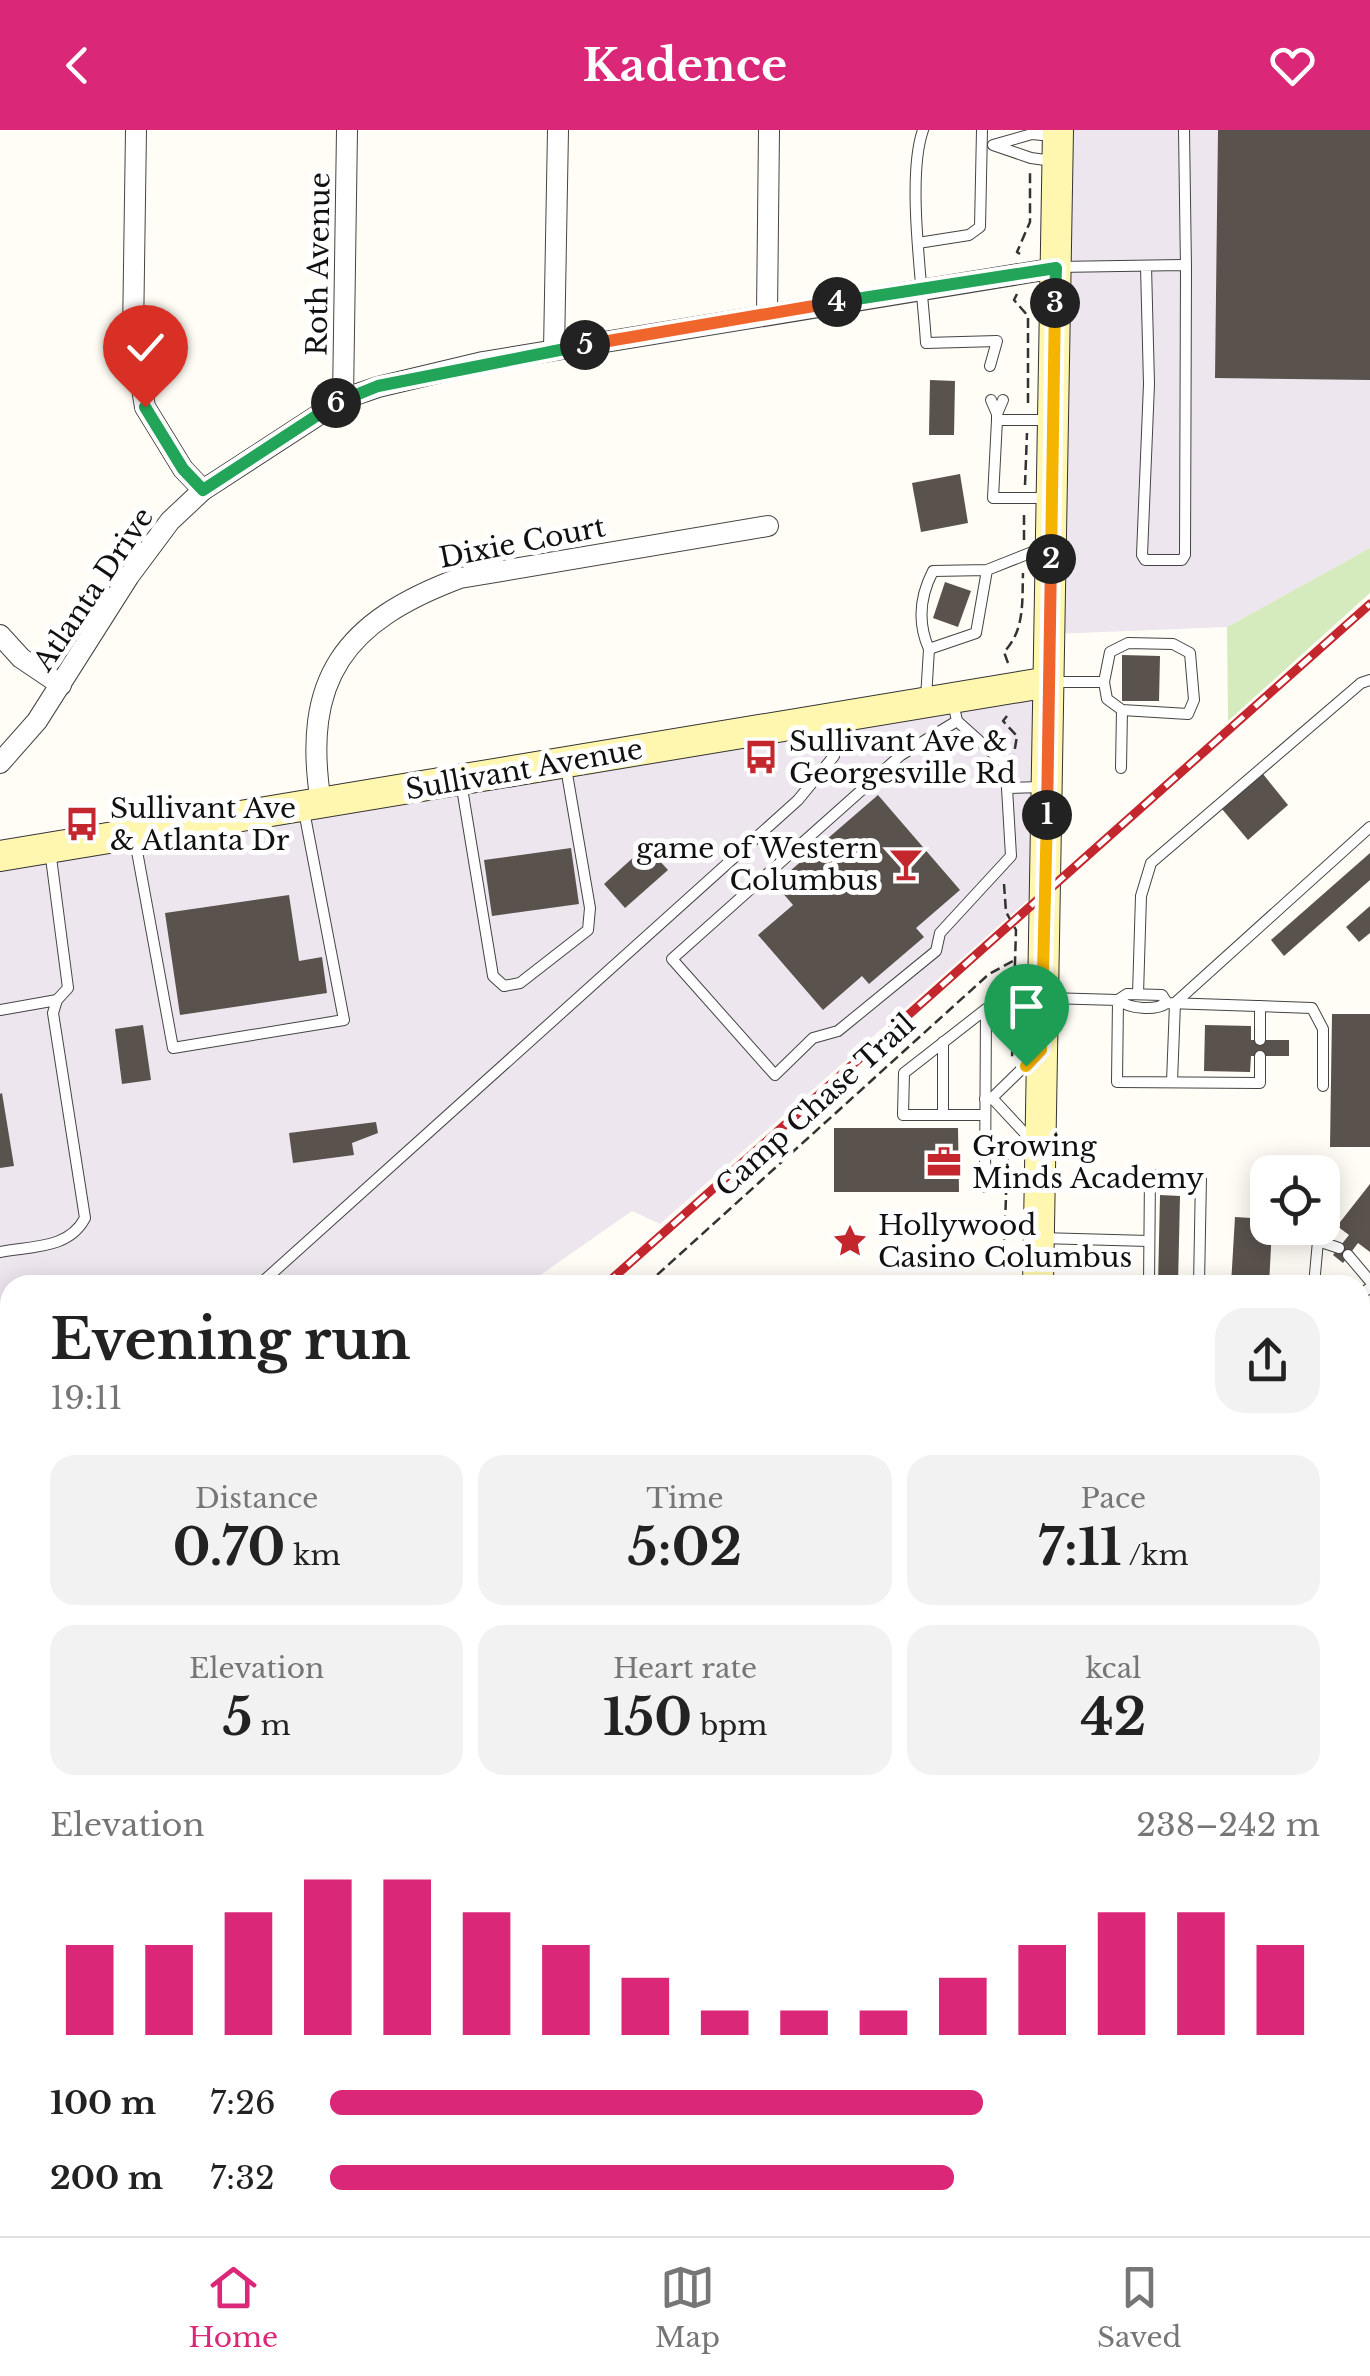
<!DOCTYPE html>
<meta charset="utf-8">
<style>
body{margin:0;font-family:"Libre Baskerville",serif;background:#f2f2f2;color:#222;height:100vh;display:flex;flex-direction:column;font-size:38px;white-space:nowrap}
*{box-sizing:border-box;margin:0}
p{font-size:32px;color:#767676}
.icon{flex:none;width:55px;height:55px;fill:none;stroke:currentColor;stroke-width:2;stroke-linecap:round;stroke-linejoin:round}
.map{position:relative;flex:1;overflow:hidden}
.drawer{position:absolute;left:0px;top:1145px;width:1370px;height:962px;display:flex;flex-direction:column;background:#fff;border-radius:30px 30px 0 0;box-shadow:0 5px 25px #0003}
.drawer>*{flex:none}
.fabs{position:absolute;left:1250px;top:1025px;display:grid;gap:20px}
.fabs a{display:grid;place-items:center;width:90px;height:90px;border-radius:20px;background:#fff;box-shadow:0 5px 25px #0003;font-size:50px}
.pin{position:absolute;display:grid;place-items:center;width:85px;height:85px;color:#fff;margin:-102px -42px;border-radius:50% 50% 50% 0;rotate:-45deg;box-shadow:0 0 10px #0007}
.pin .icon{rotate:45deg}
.km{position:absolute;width:50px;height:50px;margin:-25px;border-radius:50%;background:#222;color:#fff;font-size:28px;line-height:50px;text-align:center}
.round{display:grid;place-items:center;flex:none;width:105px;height:105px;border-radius:30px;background:#f2f2f2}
.head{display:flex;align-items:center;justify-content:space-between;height:170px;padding:0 50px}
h1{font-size:55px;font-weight:700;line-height:75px}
.metrics{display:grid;grid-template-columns:repeat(3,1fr);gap:15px;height:170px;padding:10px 50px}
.metrics div{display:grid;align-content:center;border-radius:25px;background:#f2f2f2;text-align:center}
.metrics b{font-size:50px;font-weight:700}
.metrics small{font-size:28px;font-weight:400}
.metrics p{font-size:28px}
.chart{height:280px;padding:20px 50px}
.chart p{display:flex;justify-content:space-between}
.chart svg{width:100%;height:180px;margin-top:10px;stroke:#db2777;stroke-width:6}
ul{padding:0 50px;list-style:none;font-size:32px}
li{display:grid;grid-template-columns:160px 120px 1fr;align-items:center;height:75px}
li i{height:25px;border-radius:12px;background:#db2777}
header{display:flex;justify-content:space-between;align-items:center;height:130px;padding:0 50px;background:#db2777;color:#fff;font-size:45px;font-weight:700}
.tab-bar{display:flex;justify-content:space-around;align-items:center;height:140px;border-top:2px solid #e0e0e0;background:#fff;font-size:28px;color:#767676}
.tab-bar a{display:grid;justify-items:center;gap:5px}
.tab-bar .current{color:#db2777}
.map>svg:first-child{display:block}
.industrial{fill:#eee6ef}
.green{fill:#d5ebbd}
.building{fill:#5a524d}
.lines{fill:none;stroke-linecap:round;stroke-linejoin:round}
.service-casing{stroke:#444;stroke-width:12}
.minor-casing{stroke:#444;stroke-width:22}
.secondary-casing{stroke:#333;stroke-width:32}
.path{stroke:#333;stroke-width:2.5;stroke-dasharray:10 5;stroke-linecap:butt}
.service{stroke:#fff;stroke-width:10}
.minor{stroke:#fff;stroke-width:20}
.secondary{stroke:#fff6b0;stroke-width:30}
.rail-casing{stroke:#c4262e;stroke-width:9}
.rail{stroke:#fff;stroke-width:5;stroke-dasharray:15;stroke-linecap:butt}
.split-1-casing{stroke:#fff;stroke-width:20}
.split-2-casing{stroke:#fff;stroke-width:20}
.split-3-casing{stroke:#fff;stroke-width:20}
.split-4-casing{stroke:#fff;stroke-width:20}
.split-5-casing{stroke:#fff;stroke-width:20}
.split-6-casing{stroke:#fff;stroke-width:20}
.split-7-casing{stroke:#fff;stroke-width:20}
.split-1{stroke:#f5b400;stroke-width:12}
.split-2{stroke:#f0652b;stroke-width:12}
.split-3{stroke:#f5b400;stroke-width:12}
.split-4{stroke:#22a559;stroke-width:12}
.split-5{stroke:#f0652b;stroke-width:12}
.split-6{stroke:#22a559;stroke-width:12}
.split-7{stroke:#22a559;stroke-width:12}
.labels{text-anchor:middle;stroke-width:10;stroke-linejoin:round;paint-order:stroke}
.street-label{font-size:28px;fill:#111;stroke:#fff}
.poi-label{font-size:28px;fill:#111;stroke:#fff;text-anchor:start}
</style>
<header><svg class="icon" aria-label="back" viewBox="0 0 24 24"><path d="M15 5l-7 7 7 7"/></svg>Kadence<svg class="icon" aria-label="heart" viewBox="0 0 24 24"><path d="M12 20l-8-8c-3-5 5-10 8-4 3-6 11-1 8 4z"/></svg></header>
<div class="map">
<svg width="1370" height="2106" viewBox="0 0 1370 2106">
<rect width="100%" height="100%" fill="#fffdf5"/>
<g class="industrial">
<path d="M1065,0H1370V418L1227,497L1054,504Z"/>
<path d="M1046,556L1045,755L660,1094L632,1081L526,1155H10V1651L0,1659V733Z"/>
</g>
<path class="green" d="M1370,418V463L1228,591L1227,497Z"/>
<g class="building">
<path d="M1218,0H1370V250L1215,248Z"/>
<path d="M930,250L955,251L954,305H929Z"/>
<path d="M960,344L968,393L921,402L912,353Z"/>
<path d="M945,452L971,461L958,497L933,488Z"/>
<path d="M1122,525L1160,526L1159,571H1122Z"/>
<path d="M1263,644L1288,675L1248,710L1222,679Z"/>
<path d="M878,665L960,760L916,798L924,807L869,854L862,846L823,880L758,805L793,775L775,754Z"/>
<path d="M646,716L668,740L625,778L604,754Z"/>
<path d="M571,718L579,774L492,786L484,730Z"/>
<path d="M1370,723V750L1284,826L1271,810Z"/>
<path d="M289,765L299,831L322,827L327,863L180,885L165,783Z"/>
<path d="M1370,776V803L1359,812L1346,797Z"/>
<path d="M1332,884H1370V1017H1330Z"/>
<path d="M143,895L151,950L122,954L115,899Z"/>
<path d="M1205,895L1251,896V910H1289V926H1251L1250,942L1204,941Z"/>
<path d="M2,963L14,1036L0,1038V964Z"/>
<path d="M376,992L378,1003L352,1013L354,1025L293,1033L289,1003Z"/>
<path d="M834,998H958L959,1062H834Z"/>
<path d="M1370,1054V1122L1358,1113L1343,1133L1333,1125L1349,1105L1337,1096Z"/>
<path d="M1160,1065L1180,1066L1178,1155H1158Z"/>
<path d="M1235,1087L1268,1089V1098H1272L1269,1155H1231Z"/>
<path d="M0,1362L10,1374V1394L0,1402Z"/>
<path d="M1370,1421V1453L1360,1457V1425Z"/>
<path d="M10,1439V1531L0,1541V1473L8,1466L0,1458V1448Z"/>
<rect x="1360" y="1524" width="10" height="29"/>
<rect x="1360" y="1576" width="10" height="29"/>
</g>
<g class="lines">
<g class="service-casing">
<g id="service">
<path d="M923,0C906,48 923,159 926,213L997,211L990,236"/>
<path d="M1184,0L1186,138"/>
<path d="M1052,6L1032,4L993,15L1031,28L1053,31"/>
<path d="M918,113L969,105L980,97L982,0"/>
<path d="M1057,137L1183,135L1186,138L1185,425L1182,430H1145L1142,425L1149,254L1146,136"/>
<path d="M991,270L997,284L1003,270"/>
<path d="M997,285V290H1050"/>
<path d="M997,290L993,368H1048"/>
<path d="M987,440L976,503L929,519C917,492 920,466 933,441L987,440L1045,417"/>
<path d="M1128,513L1173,514L1190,523L1194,570L1188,584L1122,580L1107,569L1104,552L1110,522Z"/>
<path d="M1050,552H1104"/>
<path d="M926,568L929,519"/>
<path d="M953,572L957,591L901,625L672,829L775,945L813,908L838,901L936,821L940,803L1011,726L1007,658L1042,657"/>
<path d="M957,591L1005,634L1007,658"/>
<path d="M1121,638L1122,580"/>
<path d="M461,652L493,846L504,856L520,853L588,800L590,778L566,638"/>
<path d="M134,705L173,918L344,890L304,681"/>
<path d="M1138,864L1141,766L1151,733L1361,553L1370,550"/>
<path d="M1047,868L1118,870L1117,952L1260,953V926"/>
<path d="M1167,873L1162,865L1127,864L1118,870C1130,879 1155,881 1167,873L1312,878L1323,899V956"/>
<path d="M1260,876V910"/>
<path d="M0,880L57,870"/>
<path d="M1172,952L1175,873L1370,697"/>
<path d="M992,968L1033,1012"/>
<path d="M985,969L992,968L1033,928"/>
<path d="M943,985V912"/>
<path d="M985,1057L986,879L904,943L903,985H985"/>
<path d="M1040,1108L1149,1111"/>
<path d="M0,1122C32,1116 69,1119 85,1088L53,883L57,870L68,858L50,720"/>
<path d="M1348,1125L1370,1151"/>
<path d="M259,1155L798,670L834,626L844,590"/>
<path d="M1149,1155L1150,1045L1201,1047L1199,1155"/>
<path d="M1314,1155L1318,1111L1339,1118"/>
<path d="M1360,1164L1370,1158"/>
<path d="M1360,1226L1370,1251"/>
<path d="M0,1912L10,1899"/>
<path d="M0,1964L10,1974"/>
<path d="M128,2098L136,2106"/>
<path d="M855,2098L859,2106"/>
<path d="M414,2106L423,2098"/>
</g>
</g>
<g class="minor-casing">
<g id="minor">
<path d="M136,0L133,205L145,277L183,339L203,360"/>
<path d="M767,184L769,0"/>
<path d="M554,220L558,0"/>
<path d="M343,269L347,0"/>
<path d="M0,505L21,528L61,555"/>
<path d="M0,633L37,591L129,446L170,391L203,360L343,269L378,257L483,232L1056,138"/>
<path d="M321,673C301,548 345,491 460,448L768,396"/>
<path d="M1360,1214L1370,1209"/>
<path d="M1360,1492L1370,1489"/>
<path d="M1360,1937H1370"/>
</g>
</g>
<g class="secondary-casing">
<g id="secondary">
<path d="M0,726L1049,552"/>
<path d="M1038,1155L1058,0"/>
<path d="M993,2106V2098"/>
<path d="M1033,2106V2098"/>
</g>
</g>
<g class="path">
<path d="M1020,124L1017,122L1030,92V42"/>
<path d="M1017,164L1014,170L1028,186V275"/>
<path d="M1025,355L1027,303"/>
<path d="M1024,410V383"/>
<path d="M1008,533L1004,522C1025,500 1022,472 1023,443"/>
<path d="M1007,586L1003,591L1017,606L1014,624"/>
<path d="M1004,754L1006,782L1016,800L1012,929"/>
<path d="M646,1155L989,844L1013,831"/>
<path d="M1003,1155L1008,1007"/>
<path d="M0,1752L10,1739"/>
<path d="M967,2106V2098"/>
</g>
<use href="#service" class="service"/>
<use href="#minor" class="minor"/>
<use href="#secondary" class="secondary"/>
<g class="rail-casing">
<g id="rail">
<path d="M605,1155L1370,474"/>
<path d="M0,1553L10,1544"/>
<path d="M0,1572L10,1563"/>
<path d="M0,1592L10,1584"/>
<path d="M0,1696L10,1687"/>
</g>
</g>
<use href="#rail" class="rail"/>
</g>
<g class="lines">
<g class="split-1-casing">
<path id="split-1" d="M1026,936L1041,920L1047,685"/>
</g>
<g class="split-2-casing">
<path id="split-2" d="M1047,685L1051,429"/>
</g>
<g class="split-3-casing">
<path id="split-3" d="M1051,429L1055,173"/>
</g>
<g class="split-4-casing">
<path id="split-4" d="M837,172L1056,138L1055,173"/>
</g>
<g class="split-5-casing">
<path id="split-5" d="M585,215L837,172"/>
</g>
<g class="split-6-casing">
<path id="split-6" d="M336,273L378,256L585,215"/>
</g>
<g class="split-7-casing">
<path id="split-7" d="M145,277L183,339L203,360L336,273"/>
</g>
<use href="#split-1" class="split-1"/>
<use href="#split-2" class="split-2"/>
<use href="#split-3" class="split-3"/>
<use href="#split-4" class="split-4"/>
<use href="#split-5" class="split-5"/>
<use href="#split-6" class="split-6"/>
<use href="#split-7" class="split-7"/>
</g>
<defs>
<g id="bus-bare" transform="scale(2.7)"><path d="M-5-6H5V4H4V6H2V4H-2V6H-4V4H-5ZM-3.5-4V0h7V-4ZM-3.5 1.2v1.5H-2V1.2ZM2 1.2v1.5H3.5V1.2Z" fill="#c4262e" stroke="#fff" stroke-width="2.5" paint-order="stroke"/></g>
<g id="bar-bare" transform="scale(2.7)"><path d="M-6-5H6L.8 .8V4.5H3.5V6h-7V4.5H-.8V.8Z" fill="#c4262e" stroke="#fff" stroke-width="2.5" paint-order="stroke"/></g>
<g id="office-bare" transform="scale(2.7)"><path d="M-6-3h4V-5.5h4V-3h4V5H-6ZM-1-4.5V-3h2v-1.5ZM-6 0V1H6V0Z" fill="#c4262e" stroke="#fff" stroke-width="2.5" paint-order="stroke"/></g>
<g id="sight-bare" transform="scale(2.7)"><path d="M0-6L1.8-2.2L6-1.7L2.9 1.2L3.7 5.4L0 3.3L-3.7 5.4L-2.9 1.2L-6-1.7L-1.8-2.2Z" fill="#c4262e" stroke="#fff" stroke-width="2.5" paint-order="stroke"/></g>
</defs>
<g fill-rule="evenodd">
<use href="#bus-bare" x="761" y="627"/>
<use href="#bus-bare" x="82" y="694"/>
<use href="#bar-bare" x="906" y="734"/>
<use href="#office-bare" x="944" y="1032"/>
<use href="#sight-bare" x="850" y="1111"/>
</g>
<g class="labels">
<g class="street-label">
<text transform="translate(318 134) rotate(-89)" y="10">Roth Avenue</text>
<text transform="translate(522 412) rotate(-11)" y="10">Dixie Court</text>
<text transform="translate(93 459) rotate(-56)" y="10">Atlanta Drive</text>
<text transform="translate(524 639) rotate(-10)" y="10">Sullivant Avenue</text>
<text transform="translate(815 975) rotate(-42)" y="10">Camp Chase Trail</text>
</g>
<g class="poi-label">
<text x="789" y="621">Sullivant Ave &amp;<tspan x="789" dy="32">Georgesville Rd</tspan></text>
<text x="110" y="688">Sullivant Ave<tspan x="110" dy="32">&amp; Atlanta Dr</tspan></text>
<text x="878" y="728" text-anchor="end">game of Western<tspan x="878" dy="32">Columbus</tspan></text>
<text x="972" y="1026">Growing<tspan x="972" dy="32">Minds Academy</tspan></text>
<text x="878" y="1105">Hollywood<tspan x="878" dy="32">Casino Columbus</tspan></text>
</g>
</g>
</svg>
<div class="fabs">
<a><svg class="icon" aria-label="locate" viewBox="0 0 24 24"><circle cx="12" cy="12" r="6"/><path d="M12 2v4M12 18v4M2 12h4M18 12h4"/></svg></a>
</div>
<div class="pin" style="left:1026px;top:936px;background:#1e9e55"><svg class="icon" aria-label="arrive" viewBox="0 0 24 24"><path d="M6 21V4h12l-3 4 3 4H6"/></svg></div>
<div class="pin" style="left:145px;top:277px;background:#d93025"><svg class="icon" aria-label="check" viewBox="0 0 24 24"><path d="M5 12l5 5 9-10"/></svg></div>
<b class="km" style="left:1047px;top:685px">1</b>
<b class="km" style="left:1051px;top:429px">2</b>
<b class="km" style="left:1055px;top:173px">3</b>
<b class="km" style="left:837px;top:172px">4</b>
<b class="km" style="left:585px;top:215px">5</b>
<b class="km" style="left:336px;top:273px">6</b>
<section class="drawer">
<div class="head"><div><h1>Evening run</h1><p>19:11</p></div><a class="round"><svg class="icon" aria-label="share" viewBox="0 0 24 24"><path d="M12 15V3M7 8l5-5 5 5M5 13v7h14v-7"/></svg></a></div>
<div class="metrics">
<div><p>Distance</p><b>0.70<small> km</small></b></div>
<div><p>Time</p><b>5:02</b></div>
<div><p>Pace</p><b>7:11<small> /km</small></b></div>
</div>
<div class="metrics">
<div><p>Elevation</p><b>5<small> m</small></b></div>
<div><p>Heart rate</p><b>150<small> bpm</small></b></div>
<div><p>kcal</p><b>42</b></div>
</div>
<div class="chart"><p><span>Elevation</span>238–242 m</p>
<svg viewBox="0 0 160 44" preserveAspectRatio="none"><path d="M5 44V22M15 44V22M25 44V14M35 44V6M45 44V6M55 44V14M65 44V22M75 44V30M85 44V38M95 44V38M105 44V38M115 44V30M125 44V22M135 44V14M145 44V14M155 44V22"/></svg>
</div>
<ul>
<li><b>100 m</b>7:26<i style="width:66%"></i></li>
<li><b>200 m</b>7:32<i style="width:63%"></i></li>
</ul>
</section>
</div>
<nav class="tab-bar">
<a class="current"><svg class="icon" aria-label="home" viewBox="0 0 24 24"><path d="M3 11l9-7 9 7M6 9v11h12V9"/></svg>Home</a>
<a><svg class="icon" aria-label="map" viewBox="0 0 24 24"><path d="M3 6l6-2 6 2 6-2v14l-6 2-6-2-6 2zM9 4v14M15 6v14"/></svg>Map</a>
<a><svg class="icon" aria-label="saved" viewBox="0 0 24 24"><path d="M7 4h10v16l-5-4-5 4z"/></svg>Saved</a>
</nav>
